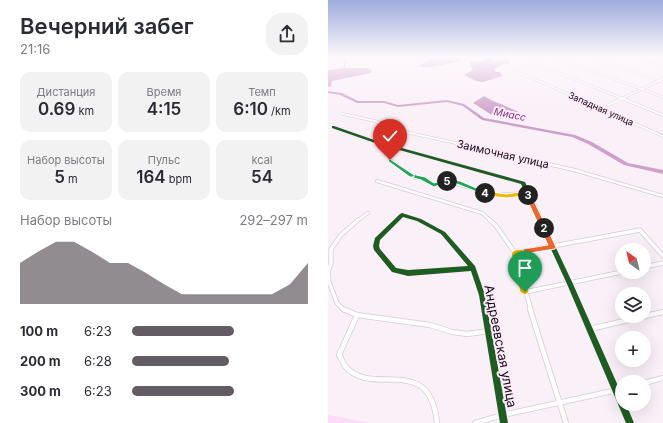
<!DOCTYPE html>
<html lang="ru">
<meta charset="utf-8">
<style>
body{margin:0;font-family:Inter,sans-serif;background:#f2f2f3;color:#2b2b33;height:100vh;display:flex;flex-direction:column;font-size:15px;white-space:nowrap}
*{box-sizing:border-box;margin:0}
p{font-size:13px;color:#7c7c81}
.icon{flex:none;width:22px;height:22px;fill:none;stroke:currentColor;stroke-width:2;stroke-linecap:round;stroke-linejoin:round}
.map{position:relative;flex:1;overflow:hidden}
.sheet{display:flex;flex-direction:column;background:#fff;width:328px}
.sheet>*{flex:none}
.needle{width:26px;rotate:326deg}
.tools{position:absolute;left:287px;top:243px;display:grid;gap:8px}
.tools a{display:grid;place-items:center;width:36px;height:36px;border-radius:50%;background:#fff;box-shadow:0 4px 16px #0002;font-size:20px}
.pin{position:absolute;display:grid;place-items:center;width:34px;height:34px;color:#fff;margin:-41px -17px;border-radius:50% 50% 50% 0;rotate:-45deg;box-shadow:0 0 4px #0007}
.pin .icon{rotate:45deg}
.km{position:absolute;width:20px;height:20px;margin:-10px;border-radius:50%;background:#222;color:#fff;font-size:11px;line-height:20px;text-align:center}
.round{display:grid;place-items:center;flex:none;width:42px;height:42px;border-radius:16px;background:#f2f2f3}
.head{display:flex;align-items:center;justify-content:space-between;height:68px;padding:0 20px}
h1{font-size:22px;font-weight:600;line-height:30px}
.stats{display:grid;grid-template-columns:repeat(3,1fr);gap:6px;height:68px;padding:4px 20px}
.stats div{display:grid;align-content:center;border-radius:10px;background:#f2f2f3;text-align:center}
.stats b{font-size:17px;font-weight:600}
.stats small{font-size:11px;font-weight:400}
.stats p{font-size:11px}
.chart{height:112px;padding:8px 20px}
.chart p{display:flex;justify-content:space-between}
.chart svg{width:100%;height:72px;margin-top:4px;fill:#635c62;opacity:.7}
ul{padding:0 20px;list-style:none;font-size:13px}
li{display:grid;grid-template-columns:64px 48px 1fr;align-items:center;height:30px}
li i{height:10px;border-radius:5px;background:#635c62}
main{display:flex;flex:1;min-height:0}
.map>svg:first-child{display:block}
.green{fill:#fcdbf8}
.water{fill:#cfa1ca}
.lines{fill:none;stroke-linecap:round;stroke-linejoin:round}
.stream{stroke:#cfa1ca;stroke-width:1}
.river{fill:#cfa1ca;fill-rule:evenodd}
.minor-far4-casing{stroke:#d4ccd3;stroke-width:2.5}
.minor-far3-casing{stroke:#d4ccd3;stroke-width:3}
.minor-far2-casing{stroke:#d4ccd3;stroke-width:4}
.minor-far1-casing{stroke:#d4ccd3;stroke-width:5}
.minor-casing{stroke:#d4ccd3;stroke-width:6}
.minor-far4{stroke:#fefdfe;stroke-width:1.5}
.minor-far3{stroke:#fefdfe;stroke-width:2}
.minor-far2{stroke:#fefdfe;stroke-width:2.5}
.minor-far1{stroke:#fefdfe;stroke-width:3.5}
.minor{stroke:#fefdfe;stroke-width:4.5}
.cycleway-casing{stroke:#ffebfc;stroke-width:3}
.cycleway{fill:#1b5e20;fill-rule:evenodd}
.split-1{fill:#f5b400;stroke:#fff}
.split-2{fill:#f0652b;stroke:#fff}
.split-3{fill:#f0652b;stroke:#fff}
.split-4{fill:#f5b400;stroke:#fff}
.split-5{fill:#22a559;stroke:#fff}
.split-6{fill:#22a559;stroke:#fff}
.split-7{fill:#22a559;stroke:#fff}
.labels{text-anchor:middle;stroke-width:4;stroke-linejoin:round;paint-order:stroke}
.far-street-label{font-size:9px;fill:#120c11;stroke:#ffebfc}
.far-water-label{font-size:10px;font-style:italic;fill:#7f347a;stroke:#ffebfc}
.street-label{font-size:11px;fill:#120c11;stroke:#ffebfc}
.near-street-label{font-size:13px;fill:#120c11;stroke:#ffebfc}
</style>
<main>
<section class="sheet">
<div class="head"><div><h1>Вечерний забег</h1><p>21:16</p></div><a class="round"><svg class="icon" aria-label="share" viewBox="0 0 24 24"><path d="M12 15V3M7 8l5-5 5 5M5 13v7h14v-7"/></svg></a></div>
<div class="stats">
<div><p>Дистанция</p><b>0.69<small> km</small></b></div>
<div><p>Время</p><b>4:15</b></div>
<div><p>Темп</p><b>6:10<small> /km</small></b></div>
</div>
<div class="stats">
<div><p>Набор высоты</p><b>5<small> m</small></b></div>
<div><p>Пульс</p><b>164<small> bpm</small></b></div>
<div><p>kcal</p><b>54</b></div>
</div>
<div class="chart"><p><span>Набор высоты</span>292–297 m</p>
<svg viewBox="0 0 160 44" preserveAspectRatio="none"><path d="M0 44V19L10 12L20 6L30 6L40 12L50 19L60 19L70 25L80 32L90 38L100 38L110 38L120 38L130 38L140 38L150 32L160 19V44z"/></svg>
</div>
<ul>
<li><b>100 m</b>6:23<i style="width:58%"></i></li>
<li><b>200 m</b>6:28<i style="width:55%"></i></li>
<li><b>300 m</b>6:23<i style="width:58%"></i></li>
</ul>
</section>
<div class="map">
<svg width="335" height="423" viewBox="0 0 335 423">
<rect width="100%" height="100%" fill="#faf0f8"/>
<path class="green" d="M0,415L42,423H0Z"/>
<g class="water">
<path d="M104,57C112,57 129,54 134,61L103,67H93L92,65L101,61Z"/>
<path d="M163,57H169L171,59L165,60L167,62L178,59L181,61V64H176L166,69L168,72H172L174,76L155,82L148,81L136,75L145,70L142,64L144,61L152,62Z"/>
<path d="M21,68H38L44,70L43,73L4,81L3,86L0,87V70Z"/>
<path d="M156,96C165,102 195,112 198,117L190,121L164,115L145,103Z"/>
</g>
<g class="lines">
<g class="stream">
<path d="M13,57L16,58"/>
<path d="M14,59L17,61L16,69"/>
</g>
<path class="river" d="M0,91L14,93L30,101H56L70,105L119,100L136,104L156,118L247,135L264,142L300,163L335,170V174L296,165L260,144L244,137L154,120L135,106L119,102L70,107L56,103H29L12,95L0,93Z"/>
<g class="minor-far4-casing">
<g id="minor-far4">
<path d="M226,57L335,97"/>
<path d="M260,57L335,82"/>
<path d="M306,57L335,65"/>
<path d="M204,62L296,99"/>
<path d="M190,72L251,99"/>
<path d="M293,99L335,79"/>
</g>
</g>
<g class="minor-far3-casing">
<g id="minor-far3">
<path d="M249,98L335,136"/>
<path d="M293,98L335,115"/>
<path d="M272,109L295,98"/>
<path d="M15,114L47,121L73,131L168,152"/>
<path d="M5,127L85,152"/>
</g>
</g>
<g class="minor-far2-casing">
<g id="minor-far2">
<path d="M81,151L195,183L213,221"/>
<path d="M164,151L246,170L335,196"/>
<path d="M62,160L87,178H95L106,185L125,183L167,195L199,193"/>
<path d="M49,181L154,213L163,221"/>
<path d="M29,221L40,213"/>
<path d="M68,221L74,215L93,221"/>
</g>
</g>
<g class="minor-far1-casing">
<g id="minor-far1">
<path d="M69,220C60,228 46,237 49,250L66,270L80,273L145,268"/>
<path d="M91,220L115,233L145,268"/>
<path d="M162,220L169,227L187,253L203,310"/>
<path d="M212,220L253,310"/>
<path d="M187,253L312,230L335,256"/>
<path d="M316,267L335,263"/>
<path d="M145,268L154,295L157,310"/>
<path d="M197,292L294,272"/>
<path d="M16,310L9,303L1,282L0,272L3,263V249L13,235L30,220"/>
</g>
</g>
<g class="minor-casing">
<g id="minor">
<path d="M15,309L29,315L102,325L124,332L139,334L161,331"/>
<path d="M156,309L176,423"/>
<path d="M202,309L238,423"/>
<path d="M253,309L302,423"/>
<path d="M29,315L11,355C13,358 15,363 17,366C44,399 102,351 109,423"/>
<path d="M262,329L335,312"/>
<path d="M316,383L335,378"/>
<path d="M147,423L175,415L294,389"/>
</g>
</g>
<use href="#minor-far4" class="minor-far4"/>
<use href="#minor-far3" class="minor-far3"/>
<use href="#minor-far2" class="minor-far2"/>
<use href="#minor-far1" class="minor-far1"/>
<use href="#minor" class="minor"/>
<g class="cycleway-casing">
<g id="cycleway">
<path d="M4,126H6L52,142L197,182L245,284L294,395V404H298L306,423H298L239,284L193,184L50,144L4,128Z"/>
<path d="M74,213L93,219L117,232L147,266L157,295L180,423H172L151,295L143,271L80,276L64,272L46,250L45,246L47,238L72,214ZM75,217L89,221L113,234L140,266L80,270L68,268L52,249L51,246L52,240Z"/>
</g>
</g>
<use href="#cycleway" class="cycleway"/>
</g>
<linearGradient id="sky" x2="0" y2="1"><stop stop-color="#9eacdc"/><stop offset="0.49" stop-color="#fdf8fc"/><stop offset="1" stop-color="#fdf8fc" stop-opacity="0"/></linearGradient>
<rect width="335" height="116" fill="url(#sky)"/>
<path class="split-1" d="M198,249H201V254L191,256L201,292L197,295L192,292L183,253L187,250Z"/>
<path class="split-2" d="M213,226H218L228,247L227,249L195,254V249L220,245L212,228Z"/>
<path class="split-3" d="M200,193L203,195L219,228L218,230H213L212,228L197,195Z"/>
<path class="split-4" d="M157,191L178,194L199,191L203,195L200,197L197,196L178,198L155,195L154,193Z"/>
<path class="split-5" d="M119,179L132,181L160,193L157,195L129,184L117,182V180Z"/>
<path class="split-6" d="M84,174L97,177L106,183L119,179L122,181L106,187L93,180L82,177Z"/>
<path class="split-7" d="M62,159L86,175V177H82L60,161Z"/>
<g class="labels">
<g class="far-street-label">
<text transform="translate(273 109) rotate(24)" y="3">Западная улица</text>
</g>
<g class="far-water-label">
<text transform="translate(182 114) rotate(11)" y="4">Миасс</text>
</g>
<g class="street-label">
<text transform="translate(175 154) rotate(13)" y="4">Заимочная улица</text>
</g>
<g class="near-street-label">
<text transform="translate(173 346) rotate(79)" y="5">Андреевская улица</text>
</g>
</g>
</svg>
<div class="tools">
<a><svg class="needle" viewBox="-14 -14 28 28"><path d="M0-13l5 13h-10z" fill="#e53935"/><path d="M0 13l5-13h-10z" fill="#7c7c81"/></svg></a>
<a><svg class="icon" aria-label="layers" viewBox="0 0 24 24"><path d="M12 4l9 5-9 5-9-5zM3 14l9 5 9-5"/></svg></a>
<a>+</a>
<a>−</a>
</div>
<div class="pin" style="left:197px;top:292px;background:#1e9e55"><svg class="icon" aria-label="arrive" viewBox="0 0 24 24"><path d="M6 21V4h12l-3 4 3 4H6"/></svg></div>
<div class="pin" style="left:62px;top:160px;background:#d93025"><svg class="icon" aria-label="check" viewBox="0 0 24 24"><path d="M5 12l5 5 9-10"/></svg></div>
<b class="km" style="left:216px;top:228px">2</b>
<b class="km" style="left:200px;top:195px">3</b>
<b class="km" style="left:157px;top:193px">4</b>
<b class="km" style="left:119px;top:181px">5</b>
</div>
</main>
